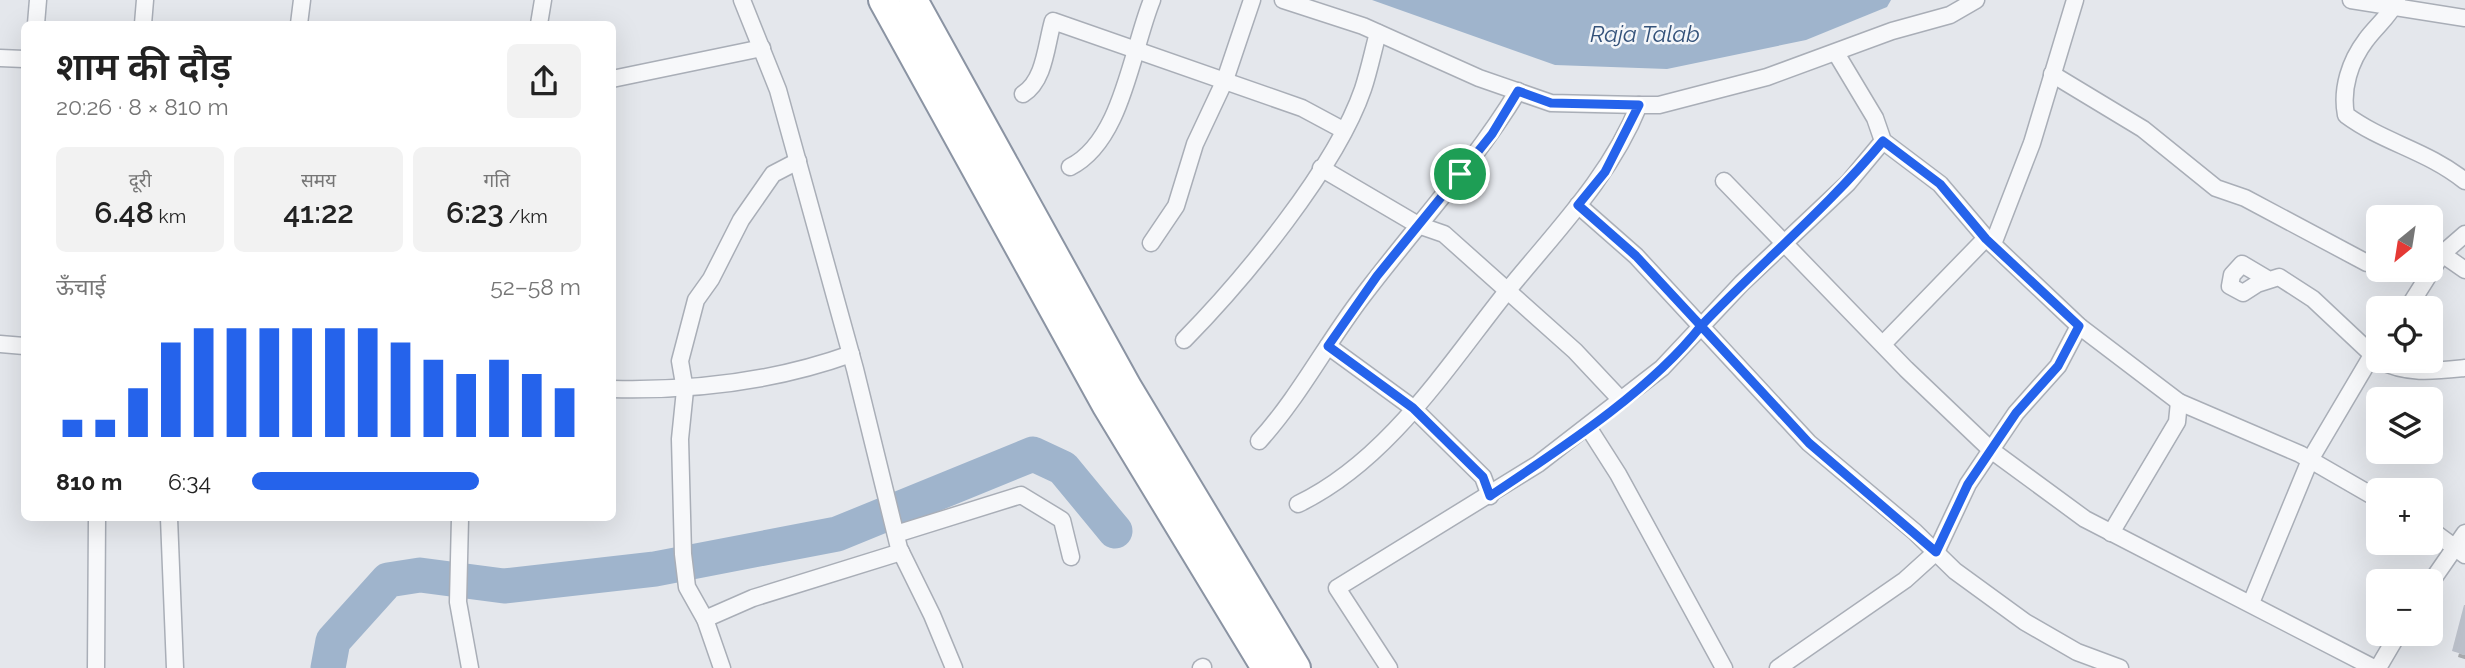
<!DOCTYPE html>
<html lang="hi">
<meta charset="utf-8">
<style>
body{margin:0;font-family:Raleway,"Noto Sans Devanagari",sans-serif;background:#f2f2f2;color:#222;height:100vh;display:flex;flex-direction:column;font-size:26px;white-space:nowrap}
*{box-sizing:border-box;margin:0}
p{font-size:23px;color:#767676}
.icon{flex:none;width:38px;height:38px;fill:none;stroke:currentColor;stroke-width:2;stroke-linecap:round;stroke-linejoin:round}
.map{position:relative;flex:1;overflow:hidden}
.panel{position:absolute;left:21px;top:21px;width:595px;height:500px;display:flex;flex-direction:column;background:#fff;border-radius:10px;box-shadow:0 7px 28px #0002}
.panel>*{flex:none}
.needle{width:46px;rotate:210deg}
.tools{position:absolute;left:2366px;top:205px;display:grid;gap:14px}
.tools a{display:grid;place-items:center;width:77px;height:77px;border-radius:10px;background:#fff;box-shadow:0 7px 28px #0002;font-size:35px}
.pin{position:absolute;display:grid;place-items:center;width:60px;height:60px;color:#fff;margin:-30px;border:4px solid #fff;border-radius:50%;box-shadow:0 2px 7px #0007}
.round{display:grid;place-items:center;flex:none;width:74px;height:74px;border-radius:10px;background:#f2f2f2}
.headline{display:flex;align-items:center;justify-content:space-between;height:119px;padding:0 35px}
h1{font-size:38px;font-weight:600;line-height:52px}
.stats{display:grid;grid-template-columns:repeat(3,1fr);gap:10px;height:119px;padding:7px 35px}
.stats div{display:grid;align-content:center;border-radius:10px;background:#f2f2f2;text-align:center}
.stats b{font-size:30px;font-weight:600}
.stats small{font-size:19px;font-weight:400}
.stats p{font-size:19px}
.chart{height:196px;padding:14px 35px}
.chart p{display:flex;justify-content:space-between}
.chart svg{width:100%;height:126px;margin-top:7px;stroke:#2563eb;stroke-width:6}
ul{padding:0 35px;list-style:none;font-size:23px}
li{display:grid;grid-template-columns:112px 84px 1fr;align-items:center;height:52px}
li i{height:18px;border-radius:9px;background:#2563eb}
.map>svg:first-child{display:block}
.water{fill:#9fb4cc}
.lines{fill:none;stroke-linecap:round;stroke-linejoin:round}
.river{stroke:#9fb4cc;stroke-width:35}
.building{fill:#bbc0ca;filter:url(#shadow)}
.minor-casing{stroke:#a9aeb7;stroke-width:19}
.trunk-casing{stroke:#8b94a3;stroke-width:32}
.minor{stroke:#f7f8fa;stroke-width:16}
.trunk{stroke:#fff;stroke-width:28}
.route-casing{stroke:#fff;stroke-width:14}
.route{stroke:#2563eb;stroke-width:9}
.labels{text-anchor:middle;stroke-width:5;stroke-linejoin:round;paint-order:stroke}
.water-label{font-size:23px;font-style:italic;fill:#34527a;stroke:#f4f6f9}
</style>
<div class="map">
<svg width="2465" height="668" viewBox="0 0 2465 668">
<defs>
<filter id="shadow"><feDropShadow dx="6" dy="6" stdDeviation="0" flood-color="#0004"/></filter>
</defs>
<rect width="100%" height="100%" fill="#e4e7ec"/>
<path class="water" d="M1372,0H1891L1887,7L1806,40L1667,69L1555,65Z"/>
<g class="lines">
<path class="river" d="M328,668L333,641L388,580L420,575L504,586L655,569L837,534L1033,454L1063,468L1115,531"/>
</g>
<path class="building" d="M2464,605H2465V655L2452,651Z"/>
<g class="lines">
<g class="minor-casing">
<g id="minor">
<path d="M742,0L778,90L855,369L899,548L932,615L954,668"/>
<path d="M1283,0L1363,26L1479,78L1551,103L1639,105H1659L1767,77L1892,31L1950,15L1976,0"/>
<path d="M2351,0L2465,18"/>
<path d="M2397,0C2390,16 2376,26 2366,40C2350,61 2341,89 2346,115C2384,143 2426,150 2465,181"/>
<path d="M36,24L38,0"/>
<path d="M143,24L145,0"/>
<path d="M299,24L302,0"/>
<path d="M539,24L543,0"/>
<path d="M1836,53L1875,118L1883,141L1940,184L1986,238L2079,326L2179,402L2300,454L2378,499"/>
<path d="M0,58L24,59"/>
<path d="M2052,74L2143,129L2216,188L2245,198L2367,263L2378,265"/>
<path d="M612,79L762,48"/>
<path d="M1023,94C1045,80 1046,45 1053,21L1302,108L1343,130"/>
<path d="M1070,167C1122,141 1131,52 1152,0"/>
<path d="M1321,168L1418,225L1444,234L1575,351L1621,400"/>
<path d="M1724,181L1906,369L1991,450L2085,519L2374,668"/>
<path d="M1578,205L1636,256L1809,443L1915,532L1955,571L2025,622L2077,652L2120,668"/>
<path d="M1151,243L1176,206L1195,144L1225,80L1252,0"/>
<path d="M1993,244L2032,143L2075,0"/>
<path d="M2442,254L2465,270"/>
<path d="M2405,270L2431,273"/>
<path d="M2269,280L2242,264L2232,275L2230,286L2243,293L2257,284L2279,277L2313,299L2378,360"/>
<path d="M2408,308L2442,254L2465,234"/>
<path d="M1184,340C1243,280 1336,168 1363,89C1369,71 1373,51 1378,33"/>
<path d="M0,344L24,346"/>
<path d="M1883,344L1986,238"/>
<path d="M1328,346L1413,408L1483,477L1490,496"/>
<path d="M2379,360C2406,375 2436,371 2465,368"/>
<path d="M612,389C695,391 773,382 851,354"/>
<path d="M1588,427L1618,474L1724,668"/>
<path d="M1259,441C1299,397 1326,344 1362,297C1414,228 1473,165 1518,91"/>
<path d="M1298,504C1388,461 1448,365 1508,290C1556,231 1610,177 1639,105"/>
<path d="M169,518L175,668"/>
<path d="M460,518L458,602L470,668"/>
<path d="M2431,530L2465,555"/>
<path d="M2111,533L2177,422L2179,402"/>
<path d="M896,534L1021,495L1062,520L1071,557"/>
<path d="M2431,582L2465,533"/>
<path d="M2251,603L2310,460L2378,345"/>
<path d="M705,619L753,598L901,552"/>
<path d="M96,668L97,518"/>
<path d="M722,668L705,619L687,587L683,554L680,439L685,390L680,361L696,300L711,279L741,220L773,174L798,161"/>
<path d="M1201,668L1203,667"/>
<path d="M1389,668L1337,588L1538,464L1662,368L1742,283L1848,183L1883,141"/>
<path d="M1778,668L1905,580L1936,552L1968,484L2016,413L2058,366L2079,326"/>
<path d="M2378,668L2398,634"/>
</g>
</g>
<g class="trunk-casing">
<g id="trunk">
<path d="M883,0L1107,406L1266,668"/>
<path d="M913,0L1127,387L1296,668"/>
</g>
</g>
<use href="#minor" class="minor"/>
<use href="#trunk" class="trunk"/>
</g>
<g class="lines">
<g class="route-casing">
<path id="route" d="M1460,174L1377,276L1328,346L1413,408L1483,477L1490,496C1560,449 1649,392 1701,326L1809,443L1936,552L1968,484L2016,413L2058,366L2079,326L1986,239L1940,184L1883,141C1828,207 1761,263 1701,326L1636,256L1578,205L1605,172L1639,105L1551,103L1518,91L1492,134L1460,174"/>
</g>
<use href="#route" class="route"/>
</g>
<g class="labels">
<g class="water-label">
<text x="1645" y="42">Raja Talab</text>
</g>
</g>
</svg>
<div class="tools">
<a><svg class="needle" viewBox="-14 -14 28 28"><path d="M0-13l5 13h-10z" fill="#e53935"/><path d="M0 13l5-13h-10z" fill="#767676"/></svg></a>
<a><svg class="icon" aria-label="locate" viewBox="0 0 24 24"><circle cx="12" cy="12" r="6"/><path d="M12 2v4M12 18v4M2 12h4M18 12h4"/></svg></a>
<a><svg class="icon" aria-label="layers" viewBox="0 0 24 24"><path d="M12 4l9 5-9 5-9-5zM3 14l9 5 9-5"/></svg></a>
<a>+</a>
<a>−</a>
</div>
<div class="pin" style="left:1460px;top:174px;background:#1e9e55"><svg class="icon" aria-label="arrive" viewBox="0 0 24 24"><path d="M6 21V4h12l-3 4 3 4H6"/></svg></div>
<section class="panel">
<div class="headline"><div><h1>शाम की दौड़</h1><p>20:26 · 8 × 810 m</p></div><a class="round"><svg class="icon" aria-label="share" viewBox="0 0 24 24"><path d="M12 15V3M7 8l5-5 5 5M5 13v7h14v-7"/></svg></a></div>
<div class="stats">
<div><p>दूरी</p><b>6.48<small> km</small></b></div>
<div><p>समय</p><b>41:22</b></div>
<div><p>गति</p><b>6:23<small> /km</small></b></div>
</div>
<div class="chart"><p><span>ऊँचाई</span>52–58 m</p>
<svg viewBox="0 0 160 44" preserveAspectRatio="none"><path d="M5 44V38M15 44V38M25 44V27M35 44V11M45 44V6M55 44V6M65 44V6M75 44V6M85 44V6M95 44V6M105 44V11M115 44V17M125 44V22M135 44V17M145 44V22M155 44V27"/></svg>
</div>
<ul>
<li><b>810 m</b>6:34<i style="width:69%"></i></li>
</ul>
</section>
</div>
